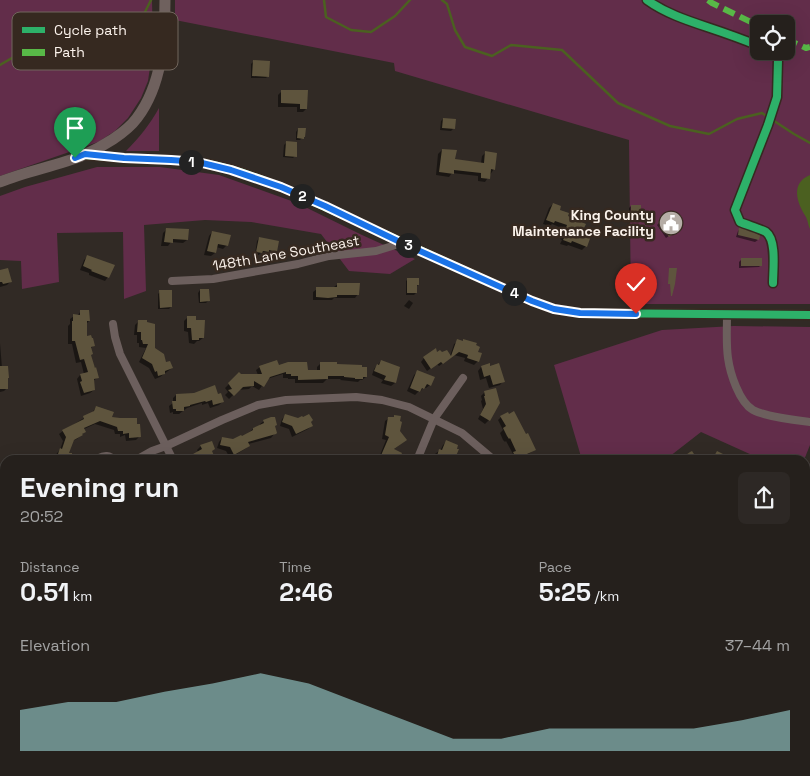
<!DOCTYPE html>
<meta charset="utf-8">
<style>
body{margin:0;font-family:"Space Grotesk",sans-serif;background:#2d2825;color:#f1f3f6;height:100vh;display:flex;flex-direction:column;font-size:19px;white-space:nowrap}
*{box-sizing:border-box;margin:0}
p{font-size:16px;color:#a3a3a3}
.icon{flex:none;width:28px;height:28px;fill:none;stroke:currentColor;stroke-width:2;stroke-linecap:round;stroke-linejoin:round}
.map{position:relative;flex:1;overflow:hidden}
.drawer{position:absolute;left:0px;top:455px;width:810px;height:321px;display:flex;flex-direction:column;background:#25201c;border-radius:15px 15px 0 0;box-shadow:0 5px 20px #0002,0 0 0 1px #423e3b}
.drawer>*{flex:none}
.tools{position:absolute;left:750px;top:15px;display:grid;gap:10px}
.tools a{display:grid;place-items:center;width:45px;height:45px;border-radius:8px;background:#25201c;box-shadow:0 5px 20px #0002,0 0 0 1px #423e3b;font-size:25px}
.pin{position:absolute;display:grid;place-items:center;width:42px;height:42px;color:#fff;margin:-51px -21px;border-radius:50% 50% 50% 0;rotate:-45deg;box-shadow:0 0 5px #0007}
.pin .icon{rotate:45deg}
.km{position:absolute;width:25px;height:25px;margin:-12px;border-radius:50%;background:#222;color:#fff;font-size:14px;line-height:25px;text-align:center}
.round{display:grid;place-items:center;flex:none;width:52px;height:52px;border-radius:8px;background:#2d2825}
.summary{display:flex;align-items:center;justify-content:space-between;height:85px;padding:0 20px}
h1{font-size:28px;font-weight:600;line-height:38px}
.figures{display:grid;grid-template-columns:repeat(3,1fr);gap:8px;height:85px;padding:5px 20px}
.figures div{display:grid;align-content:center}
.figures b{font-size:25px;font-weight:600}
.figures small{font-size:14px;font-weight:400}
.figures p{font-size:14px}
.chart{height:140px;padding:10px 20px}
.chart p{display:flex;justify-content:space-between}
.chart svg{width:100%;height:90px;margin-top:5px;fill:#8bbbb9;opacity:.7}
.map>svg:first-child{display:block}
.green{fill:#622d4a;fill-rule:evenodd}
.water{fill:#4b6020}
.shadow{fill:#0007}
.lines{fill:none;stroke-linecap:round;stroke-linejoin:round}
.stream{stroke:#4b6020;stroke-width:2.5}
.building{fill:#5e543d}
.minor{stroke:#6c5f5d;stroke-width:8}
.tertiary{stroke:#6c5f5d;stroke-width:10}
.secondary{stroke:#6f615e;stroke-width:11}
.quiet{stroke:#58b947;stroke-width:6;stroke-dasharray:12 6;stroke-linecap:butt}
.cycleway-casing{stroke:#362920;stroke-width:11}
.cycleway{stroke:#2db169;stroke-width:8}
.route-casing{stroke:#fff;stroke-width:10}
.route{stroke:#1a73e8;stroke-width:6}
.labels{text-anchor:middle;stroke-width:5;stroke-linejoin:round;paint-order:stroke}
.poi-label{font-size:14px;font-weight:bold;fill:#fcf3ec;stroke:#362920;text-anchor:end}
.street-label{font-size:14px;fill:#fcf3ec;stroke:#362920}
.key{fill:#362920;stroke:#71665d;stroke-width:1}
.key-label{font-size:14px;fill:#fcf3ec}
</style>
<div class="map">
<svg width="810" height="776" viewBox="0 0 810 776">
<rect width="100%" height="100%" fill="#312a25"/>
<g class="green">
<path d="M0,0H152L153,47L148,81L141,98L128,118L115,131L98,142L0,176Z"/>
<path d="M175,0H810V304H631L629,140L395,71L394,63L175,20ZM759,24H786V51H759Z"/>
<path d="M159,108V151H126C139,138 150,124 159,108Z"/>
<path d="M97,167H160L219,175L297,203L362,235L415,259L390,274L349,271L321,234L251,222L205,220L144,225L146,291L124,299L123,232L57,233L59,282L22,289L21,261L0,260V196L25,187Z"/>
<path d="M734,326L810,327V445L804,460H763L701,432L665,460H582L554,365L662,330Z"/>
<path d="M805,462L810,464V518H805Z"/>
<path d="M98,771H411L391,776H98Z"/>
</g>
<path class="water" d="M810,175V229C808,225 808,221 806,217C797,203 790,183 810,175Z"/>
<g class="shadow">
<path d="M254,61L268,76L266,78H251V64Z"/>
<path d="M282,91L307,92L306,109L303,112H297V107H278V95Z"/>
<path d="M443,119L453,129L451,131L440,130L441,121Z"/>
<path d="M298,129L304,136L300,140H296V132Z"/>
<path d="M286,143L295,156L293,158L283,157L284,145Z"/>
<path d="M442,150L454,160L481,163L482,156L485,153L494,169L485,182L478,181V176L452,173L449,177L436,175L438,154Z"/>
<path d="M553,204L566,217L586,246L582,250L568,245L567,246L560,244L562,240L560,239L564,229L552,224L550,226L543,224L549,208Z"/>
<path d="M631,206L639,217L637,219H629V208Z"/>
<path d="M659,223L676,231L666,238L657,225Z"/>
<path d="M167,229L187,240L183,243L171,242L168,246H161L163,233Z"/>
<path d="M740,229L758,240L755,242L736,237L738,231Z"/>
<path d="M212,232L227,245L223,249L216,247L215,253L211,256L204,255L209,236Z"/>
<path d="M259,238L275,251L273,253L261,252L259,255L255,254L257,241Z"/>
<path d="M88,256L108,277L105,281L89,275V273L80,270L84,260Z"/>
<path d="M741,260L761,265L759,267L739,268V262Z"/>
<path d="M0,272L10,282L7,285L0,287Z"/>
<path d="M408,279L418,285L416,287V293L414,295H406V281Z"/>
<path d="M338,284L358,294L355,298H334L332,300H313V292L317,289L334,287Z"/>
<path d="M200,290L208,301L206,303H199L198,293Z"/>
<path d="M160,292L171,307L169,309H158V294Z"/>
<path d="M409,300L413,303L409,309L404,306Z"/>
<path d="M81,311L89,321L86,324L85,337L93,346L90,349V355L98,377L93,381L94,390L90,393L81,396L77,379L80,375L84,374L81,362L76,363L72,344H68V326L70,324V319L74,316H77Z"/>
<path d="M188,317L195,321L203,338L199,341H197L194,344L189,343L188,332L184,331V321Z"/>
<path d="M139,321L154,349L166,364L172,368L160,377L155,379L149,368L139,362L146,348L139,347V343H137V335H134L135,325Z"/>
<path d="M458,341L476,353L478,361L474,365L464,361L465,358L454,355L439,366L437,364L427,371L421,362L424,358L436,354L450,356L454,344Z"/>
<path d="M0,343L2,368L7,388L4,391L0,392Z"/>
<path d="M381,361L395,383L391,386L381,383L383,380L372,375L374,369Z"/>
<path d="M321,363L336,365L366,377L362,380H360L358,382L340,380L341,379H327L323,383H295V379H288V378H283V374L267,379L259,390L252,386L249,389L238,390L229,399L225,395L228,392L225,388L239,374L258,375L256,370L260,367L278,366L307,371H317V367Z"/>
<path d="M481,367L503,381L500,385L489,388L486,378L480,380L478,371Z"/>
<path d="M418,371L430,385L426,388L424,387L420,392H418L415,395L407,391L414,375Z"/>
<path d="M485,392L489,420L485,424L478,419L483,409L481,401L482,400L481,396Z"/>
<path d="M176,395H218L223,401L219,405L210,408L208,403L202,405V403L187,408L179,414H173V412L170,413L169,406L173,403V398Z"/>
<path d="M96,407L110,418L140,436L136,440L126,441L125,435L120,437V434H115L114,430L95,424L84,429L85,431L77,439L72,441L68,454L71,460H54L57,453L60,450L63,441L59,434L63,431L92,413Z"/>
<path d="M285,416L309,422L311,426L308,429L292,437L289,429L280,426L282,419Z"/>
<path d="M394,417L402,443L393,450L398,460H378L386,440L382,439L385,421L389,418H393Z"/>
<path d="M501,417L525,436L534,450L527,455V457L524,460H512L510,457L513,454L506,441L505,442L503,440L500,433L503,430L498,420Z"/>
<path d="M264,421L274,427L275,433L271,438L248,444L249,446L245,449L230,458L226,451L217,448L219,442L222,438L233,440L242,438L253,429L260,426V424Z"/>
<path d="M446,442L455,455L451,460H434L435,454L439,451H440L443,445Z"/>
<path d="M201,446L214,458L211,460H191L190,459L198,452L197,450Z"/>
<path d="M1,658L2,660L5,658V676L0,680V659Z"/>
<path d="M810,674V692L805,694V675Z"/>
<path d="M5,688V703H4L1,698L3,696L1,692Z"/>
<path d="M4,734L5,736V754L2,755L0,751V736Z"/>
<path d="M809,736H810V743L808,744L806,738Z"/>
<path d="M527,771H547L548,776H527Z"/>
<path d="M558,771H579L572,776H559Z"/>
<path d="M490,775H507V776H489Z"/>
</g>
<g class="lines">
<g class="stream">
<path d="M324,0L326,17L351,30L371,32L395,16L410,0"/>
<path d="M442,0L447,4L455,30L465,47L492,56L511,45L562,50L618,103L670,126L709,134L737,119L762,113L794,134L810,143"/>
<path d="M0,65L31,47L65,40L128,34L145,12L151,0"/>
</g>
</g>
<g class="building">
<path d="M253,60L270,61L269,77L252,76Z"/>
<path d="M281,90H308L307,109H300V104L281,103Z"/>
<path d="M443,118L456,119L455,129L442,128Z"/>
<path d="M298,128H306L305,137H304V139L297,138Z"/>
<path d="M286,141L297,142V157L285,156Z"/>
<path d="M442,149L457,150L455,159L484,163L485,151L497,153L495,170L491,169L490,179L481,178V173L454,170V174L439,172Z"/>
<path d="M553,203L561,206L560,210L569,213L568,216L586,224L583,230L592,233L587,247L572,241L571,243L563,240L565,236H563L567,225L555,221L554,223L546,220Z"/>
<rect x="631" y="205" width="10" height="12"/>
<path d="M669,214L680,230L669,237L658,222Z"/>
<path d="M739,227L761,232L759,240L738,235Z"/>
<path d="M166,228L189,229L188,240L173,239V243L164,242Z"/>
<path d="M212,231L231,235L228,246L218,244L216,253L207,251Z"/>
<path d="M259,237L279,241L277,252L269,250V252L263,251L262,253L256,252Z"/>
<path d="M87,255L115,265L109,278L91,271L92,270L83,266Z"/>
<rect x="741" y="258" width="21" height="8"/>
<path d="M8,268L12,282L3,284L2,282H0V270Z"/>
<path d="M669,268H677L675,284L672,296H671L670,284H668Z"/>
<path d="M407,278H419V285H417V293H407Z"/>
<path d="M337,283H360L359,295H337V297L328,298L316,297V287H337Z"/>
<path d="M200,289H209L210,301L200,302Z"/>
<path d="M159,290H172V307L160,308Z"/>
<path d="M80,310H89L90,321H87V336L91,335L92,338H93L95,346L91,347L93,354L91,355L95,368L96,367L99,378L94,379L95,390L84,393L80,382L82,381L80,374L88,372L84,359L80,360L75,341H72V321H73V314L80,315Z"/>
<path d="M187,316H196V320H205L204,338H199V340H192L191,328H187Z"/>
<path d="M138,320H147V322L155,324V348L164,354L166,362L170,361L173,368L165,371V374L158,376L157,371L155,372L152,364L142,358L148,344H143L142,340H141V332H137Z"/>
<path d="M457,339L463,341V339L477,343L476,345L480,347L478,352L482,353L479,362L467,358L468,355L459,352L443,364L441,362L431,369L423,357L436,348L437,352L440,350L442,352L447,350L451,356Z"/>
<path d="M277,360L279,365L288,362H307L308,370H320V362H337V364L362,365V367H367V377H363V379H355V378L344,377V376H328V379L298,380V376H291V374H286V372L270,377L264,387L254,381V386L243,387L234,396L228,390L232,389L228,383L239,372L241,374H262L259,366Z"/>
<path d="M381,360L400,367L396,383L384,380L386,376L374,371L377,364L379,365Z"/>
<path d="M490,363V366L499,363L505,382L493,385L490,375L484,377L481,366Z"/>
<path d="M0,366H8L9,378H8V389H0Z"/>
<path d="M417,370L435,377L431,386L427,384L424,389L422,388L420,392L410,388Z"/>
<path d="M215,385L218,394L221,393L224,402L213,405L212,400L206,402L205,401L190,405V406L184,407V411H176V409H173L172,401H176V394L194,393Z"/>
<path d="M496,388L500,403L490,421L480,415L486,404L484,396H485L484,391Z"/>
<path d="M96,406L114,412L112,417L120,418H137V424H140L141,437L129,438V433L123,434V431H118L117,427L100,421L84,428L86,432L82,434L83,435L74,440L69,453H72V460H56L60,448L62,449L66,437L62,430L84,419L83,416L94,411Z"/>
<path d="M514,411L526,434L528,433L536,450L527,454L529,457L524,460H517L513,452L516,451L510,438L509,439L507,436L503,428L506,426L500,416L508,412L509,414Z"/>
<path d="M285,414L298,418L302,416L303,417L309,414L313,420L311,422L313,426L296,434L292,426L282,422Z"/>
<path d="M394,415L401,416L400,421L402,422L400,431L407,440L394,449L402,453L399,460H379L389,437L385,435L388,417H394Z"/>
<path d="M271,417H275L277,425L275,426L277,433L276,434L248,442L250,446L234,455L230,447L220,445L222,437L233,439L241,435L242,436L253,430V428L264,423L263,420Z"/>
<path d="M446,440L458,445L457,449H459L456,456L454,455L453,460H436L439,449L442,450Z"/>
<path d="M212,441L215,449L212,451L215,458L211,460H196L193,454L202,449L200,445Z"/>
<path d="M692,451L698,460H679L690,452Z"/>
<path d="M717,451L735,460H712Z"/>
</g>
<g class="lines">
<g class="minor">
<path d="M172,281L213,279L298,264L329,256L376,251L402,243"/>
<path d="M727,315C727,329 726,344 728,358C730,373 739,402 753,410C766,417 794,420 810,422"/>
<path d="M113,324L115,337L120,354L173,460"/>
<path d="M97,460L99,458C104,455 110,455 114,460"/>
<path d="M136,460L152,451L166,446L222,420L258,405L286,400L356,397L382,400L409,407L462,433L494,460"/>
<path d="M417,460L434,419L463,378"/>
<path d="M805,581L810,580"/>
<path d="M42,776L58,771"/>
</g>
<path class="tertiary" d="M85,155C98,156 111,157 124,158C152,160 180,159 208,164C241,170 273,184 303,197L532,301L554,309L581,313L810,315"/>
<path class="secondary" d="M0,182C27,171 57,166 84,155C102,147 126,133 137,118C162,85 165,40 165,0"/>
<g class="quiet">
<path d="M708,0L712,3L759,26"/>
<path d="M786,39L806,48L810,47"/>
</g>
<g class="cycleway-casing">
<g id="cycleway">
<path d="M647,0C665,13 686,20 707,27C725,33 742,39 759,46"/>
<path d="M85,155C98,156 111,157 124,158C152,160 180,159 208,164C241,170 273,184 303,197L532,301L554,309L581,313L810,315"/>
<path d="M773,283C773,271 777,240 766,232C761,229 747,225 740,222L735,210L768,125L777,97L778,60L780,55"/>
</g>
</g>
<use href="#cycleway" class="cycleway"/>
</g>
<g class="lines">
<g class="route-casing">
<path id="route" d="M75,158L85,154L124,158L171,160L198,162L231,170L281,187L325,206L402,243L532,301L554,309L580,313L636,314"/>
</g>
<use href="#route" class="route"/>
</g>
<defs>
<g id="civic-disc" transform="scale(1.25)"><circle r="9.5" fill="#b5ada6" stroke="#362920"/><path d="M-.6-6.5H3V-4.5H.6V-3L4-1V1h2V6H-6V1h2V-1L-.6-3ZM-1.2 2.5V6h2.4V2.5Z" fill="#fff"/></g>
</defs>
<g fill-rule="evenodd">
<use href="#civic-disc" x="671" y="223"/>
</g>
<g class="labels">
<g class="poi-label">
<text x="654" y="220">King County<tspan x="654" dy="16">Maintenance Facility</tspan></text>
</g>
<g class="street-label">
<text transform="translate(286 253) rotate(-10)" y="5">148th Lane Southeast</text>
</g>
</g>
<rect x="12" y="12" width="166" height="58" rx="8" class="key"/>
<rect x="22" y="27" width="23" height="6" fill="#2db169"/>
<rect x="22" y="49" width="23" height="7" fill="#58b947"/>
<g class="key-label">
<text x="54" y="35">Cycle path</text>
<text x="54" y="57">Path</text>
</g>
</svg>
<div class="tools">
<a><svg class="icon" aria-label="locate" viewBox="0 0 24 24"><circle cx="12" cy="12" r="6"/><path d="M12 2v4M12 18v4M2 12h4M18 12h4"/></svg></a>
</div>
<div class="pin" style="left:75px;top:158px;background:#1e9e55"><svg class="icon" aria-label="arrive" viewBox="0 0 24 24"><path d="M6 21V4h12l-3 4 3 4H6"/></svg></div>
<div class="pin" style="left:636px;top:314px;background:#d93025"><svg class="icon" aria-label="check" viewBox="0 0 24 24"><path d="M5 12l5 5 9-10"/></svg></div>
<b class="km" style="left:191px;top:162px">1</b>
<b class="km" style="left:302px;top:196px">2</b>
<b class="km" style="left:408px;top:245px">3</b>
<b class="km" style="left:514px;top:293px">4</b>
<section class="drawer">
<div class="summary"><div><h1>Evening run</h1><p>20:52</p></div><a class="round"><svg class="icon" aria-label="share" viewBox="0 0 24 24"><path d="M12 15V3M7 8l5-5 5 5M5 13v7h14v-7"/></svg></a></div>
<div class="figures">
<div><p>Distance</p><b>0.51<small> km</small></b></div>
<div><p>Time</p><b>2:46</b></div>
<div><p>Pace</p><b>5:25<small> /km</small></b></div>
</div>
<div class="chart"><p><span>Elevation</span>37–44 m</p>
<svg viewBox="0 0 160 44" preserveAspectRatio="none"><path d="M0 44V24L10 20L20 20L30 15L40 11L50 6L60 11L70 20L80 29L90 38L100 38L110 33L120 33L130 33L140 33L150 29L160 24V44z"/></svg>
</div>
</section>
</div>
